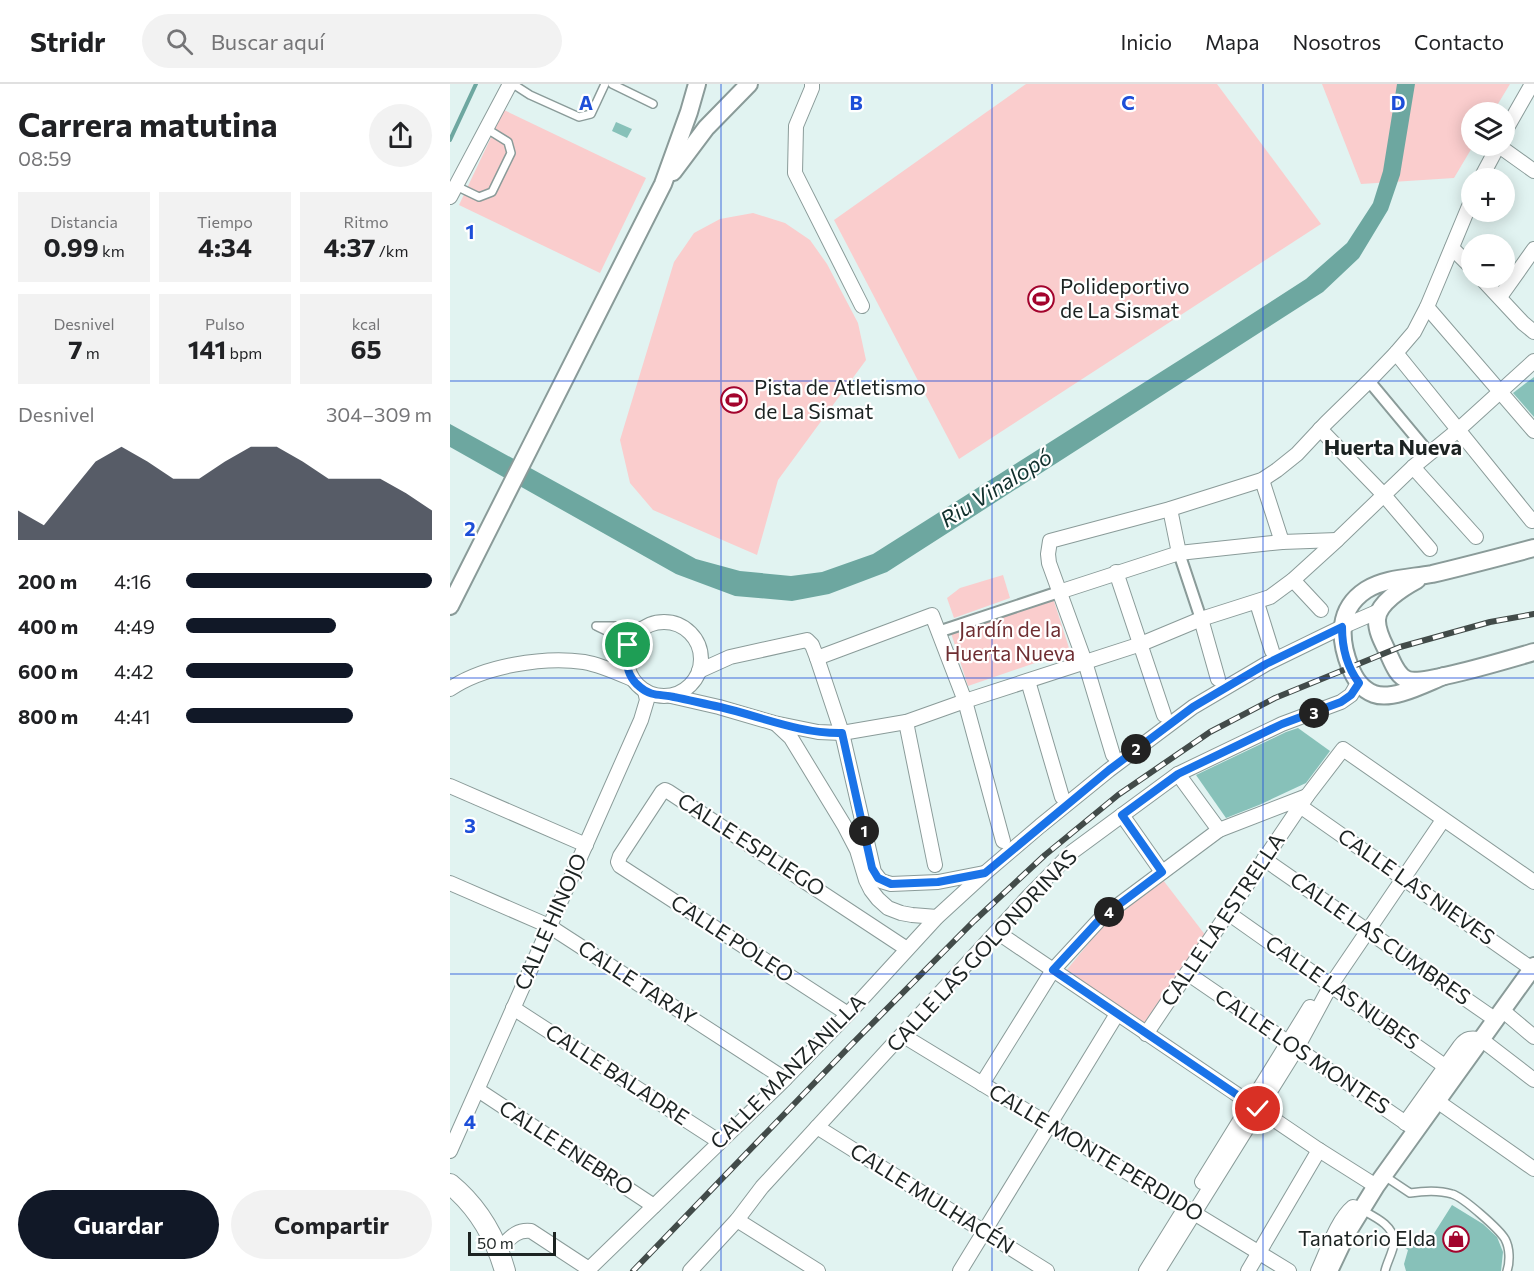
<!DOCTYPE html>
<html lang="es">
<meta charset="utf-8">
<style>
body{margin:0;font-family:Commissioner,sans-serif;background:#f2f2f2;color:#202124;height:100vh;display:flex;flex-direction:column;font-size:22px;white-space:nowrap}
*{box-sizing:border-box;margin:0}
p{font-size:20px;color:#757577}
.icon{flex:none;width:33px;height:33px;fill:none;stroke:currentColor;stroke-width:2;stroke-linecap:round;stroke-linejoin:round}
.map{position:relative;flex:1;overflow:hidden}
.side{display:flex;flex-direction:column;background:#fff;width:450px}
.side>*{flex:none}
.buttons{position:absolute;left:1011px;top:18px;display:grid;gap:12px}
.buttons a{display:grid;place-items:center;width:54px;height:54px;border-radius:50%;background:#fff;box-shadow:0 3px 15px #0003;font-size:30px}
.scale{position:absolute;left:18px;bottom:15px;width:88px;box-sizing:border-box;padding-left:6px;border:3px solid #1c2322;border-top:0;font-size:16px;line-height:21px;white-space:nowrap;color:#1c2322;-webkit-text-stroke:4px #fff;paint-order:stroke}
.pin{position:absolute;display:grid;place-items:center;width:51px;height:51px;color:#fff;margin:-26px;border:3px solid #fff;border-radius:50%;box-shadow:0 2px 6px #0007}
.km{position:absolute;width:30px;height:30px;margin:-15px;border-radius:50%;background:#222;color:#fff;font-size:16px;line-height:30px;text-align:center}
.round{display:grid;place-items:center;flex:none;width:63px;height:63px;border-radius:32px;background:#f2f2f2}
.head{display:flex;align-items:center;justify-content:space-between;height:102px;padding:0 18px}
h1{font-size:33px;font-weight:700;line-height:45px}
.figures{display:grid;grid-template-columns:repeat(3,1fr);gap:9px;height:102px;padding:6px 18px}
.figures div{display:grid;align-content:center;border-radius:0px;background:#f2f2f2;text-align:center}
.figures b{font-size:26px;font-weight:700}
.figures small{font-size:16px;font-weight:400}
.figures p{font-size:16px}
.chart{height:168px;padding:12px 18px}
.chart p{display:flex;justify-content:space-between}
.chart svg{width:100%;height:108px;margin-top:6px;fill:#111827;opacity:.7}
.cta{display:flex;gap:12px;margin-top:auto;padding:12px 18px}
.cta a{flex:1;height:69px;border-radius:36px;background:#111827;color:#fff;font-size:24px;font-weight:700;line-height:69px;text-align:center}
.cta a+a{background:#f2f2f2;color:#202124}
ul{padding:0 18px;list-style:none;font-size:20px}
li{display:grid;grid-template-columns:96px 72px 1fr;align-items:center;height:45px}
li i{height:15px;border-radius:8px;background:#111827}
header{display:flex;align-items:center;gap:36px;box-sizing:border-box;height:84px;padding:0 30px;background:#fff;border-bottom:2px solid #e0e0e0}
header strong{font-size:28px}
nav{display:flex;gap:33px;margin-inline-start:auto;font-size:21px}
.search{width:420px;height:54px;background:#f2f2f2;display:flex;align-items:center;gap:15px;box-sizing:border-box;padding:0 21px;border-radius:33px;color:#757577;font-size:22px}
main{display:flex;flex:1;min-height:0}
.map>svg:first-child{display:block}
.green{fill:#facdcd}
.water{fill:#6da7a0}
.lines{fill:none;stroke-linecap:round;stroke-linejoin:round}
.stream{stroke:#6da7a0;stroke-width:4}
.building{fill:#87c1b9}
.service-casing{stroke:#8a9b99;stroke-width:10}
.pedestrian-casing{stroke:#8a9b99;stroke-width:14}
.minor-casing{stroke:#8a9b99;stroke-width:16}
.tertiary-casing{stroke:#8a9b99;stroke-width:20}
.secondary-casing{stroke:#8a9b99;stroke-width:22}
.service{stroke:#fff;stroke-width:7}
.pedestrian{stroke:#fff;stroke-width:10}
.minor{stroke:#fff;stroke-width:14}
.tertiary{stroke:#fff;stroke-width:16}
.secondary{stroke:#fff;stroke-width:20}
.rail-casing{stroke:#424b49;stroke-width:6}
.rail{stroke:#fff;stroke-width:4;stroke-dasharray:11;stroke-linecap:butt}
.route-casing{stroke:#fff;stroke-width:12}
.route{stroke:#1a73e8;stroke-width:8}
.grid{fill:none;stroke:#1d4ed8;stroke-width:1.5;stroke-opacity:0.55}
.labels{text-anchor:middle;stroke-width:4.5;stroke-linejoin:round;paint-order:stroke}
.poi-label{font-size:21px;fill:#1c2322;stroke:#fff;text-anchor:start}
.park-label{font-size:21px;fill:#6e2e32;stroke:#fff}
.street-label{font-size:21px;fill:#1c2322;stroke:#fff}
.neighbourhood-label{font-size:22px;font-weight:bold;fill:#1c2322;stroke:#fff}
.water-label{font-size:22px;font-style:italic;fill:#112f2c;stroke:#fff}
.grid-label{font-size:20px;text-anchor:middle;font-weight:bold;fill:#1d4ed8;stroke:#fff;stroke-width:4.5;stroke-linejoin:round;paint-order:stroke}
</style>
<header>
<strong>Stridr</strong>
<div class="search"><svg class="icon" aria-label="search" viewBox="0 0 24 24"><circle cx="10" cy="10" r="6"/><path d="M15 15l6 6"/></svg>Buscar aquí</div>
<nav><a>Inicio</a><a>Mapa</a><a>Nosotros</a><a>Contacto</a></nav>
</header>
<main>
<section class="side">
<div class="head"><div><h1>Carrera matutina</h1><p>08:59</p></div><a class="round"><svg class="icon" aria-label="share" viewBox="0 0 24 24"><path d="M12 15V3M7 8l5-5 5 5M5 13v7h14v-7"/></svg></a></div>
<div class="figures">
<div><p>Distancia</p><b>0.99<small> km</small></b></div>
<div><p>Tiempo</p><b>4:34</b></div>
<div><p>Ritmo</p><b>4:37<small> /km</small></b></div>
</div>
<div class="figures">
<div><p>Desnivel</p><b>7<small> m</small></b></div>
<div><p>Pulso</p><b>141<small> bpm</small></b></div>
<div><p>kcal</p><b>65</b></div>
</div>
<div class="chart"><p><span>Desnivel</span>304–309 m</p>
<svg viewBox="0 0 160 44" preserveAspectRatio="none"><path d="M0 44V32L10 38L20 25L30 12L40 6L50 12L60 19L70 19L80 12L90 6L100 6L110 12L120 19L130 19L140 19L150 25L160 32V44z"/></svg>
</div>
<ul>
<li><b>200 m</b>4:16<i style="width:100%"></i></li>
<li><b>400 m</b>4:49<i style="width:61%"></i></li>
<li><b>600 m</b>4:42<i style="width:68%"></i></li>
<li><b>800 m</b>4:41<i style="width:68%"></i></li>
</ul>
<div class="cta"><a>Guardar</a><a>Compartir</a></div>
</section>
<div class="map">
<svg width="1084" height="1187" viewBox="0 0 1084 1187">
<rect width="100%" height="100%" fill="#e1f3f1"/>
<g class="green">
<path d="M576,0H767L871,140L509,375L384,136Z"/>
<path d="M872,0H1060L1043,28H1022V62H1023L1004,94L911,100Z"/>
<path d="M54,26L196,94L150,189L9,121Z"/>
<path d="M303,129L335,139L360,156L377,180L408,239L416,276L328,396L307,471L203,426L180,399L170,356L224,178L244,149L270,135Z"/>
<path d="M553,491L560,514L504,534L497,514L510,504Z"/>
<path d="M603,514L620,567L518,602L501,549Z"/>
<path d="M713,796L756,852L694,942L615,888L656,838Z"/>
</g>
<path class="water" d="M947,0H965L950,91L938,126L909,174L873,208L437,488L379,510L342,517L285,512L226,490L0,363V340L246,475L290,487L341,492L372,488L423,470L777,246L856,195L897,159L923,119L933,87Z"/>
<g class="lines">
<path class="stream" d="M0,56L26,0"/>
</g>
<g class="building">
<path d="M166,38L182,45L177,54L162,47Z"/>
<path d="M1084,293V333L1063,309Z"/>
<path d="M848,644L880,667L856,699L809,721L776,734L746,691L836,648Z"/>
<path d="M1002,1121L1033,1140L1047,1153L1053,1168L1051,1187H956L954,1180L958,1166L955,1164L968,1153L975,1150L983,1151Z"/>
</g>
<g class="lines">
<g class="service-casing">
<g id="service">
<path d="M63,0L80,11L129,33L141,30L155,0"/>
<path d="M162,0L203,20"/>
<path d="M6,102L29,113L42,108L61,69L58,58L37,45"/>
<path d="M146,542H195"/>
<path d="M148,543L169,553L178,561"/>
<path d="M933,1091L960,1109C973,1107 989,1106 1002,1110C1013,1113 1049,1145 1055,1155C1060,1164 1060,1178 1057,1187"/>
<path d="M912,1126C925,1133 945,1142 944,1159C943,1168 937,1178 935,1187"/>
</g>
</g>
<g class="pedestrian-casing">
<g id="pedestrian">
<path d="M919,297L979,369"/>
<path d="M729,469L751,535"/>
<path d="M488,548L609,508"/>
</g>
</g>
<g class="minor-casing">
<g id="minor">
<path d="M362,0V4L346,42L345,89L412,222"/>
<path d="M1054,49L1082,0"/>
<path d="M1049,62L1084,87"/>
<path d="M1031,94L1048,62"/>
<path d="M0,113L60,0"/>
<path d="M1002,164L1022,184"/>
<path d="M1031,194L1073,239L1084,248"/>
<path d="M1050,213L1084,165"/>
<path d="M977,223L1084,347"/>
<path d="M946,269L1082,437"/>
<path d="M870,345L933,410L980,465"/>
<path d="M963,383L1026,453"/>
<path d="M812,396L832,458"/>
<path d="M720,425L729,469"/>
<path d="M666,488L714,631"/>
<path d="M843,496L871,526"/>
<path d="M609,508L729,469L832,458L887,456"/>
<path d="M807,519L822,567"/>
<path d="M751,535L768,595"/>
<circle cx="214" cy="575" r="37"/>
<path d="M367,574L482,531L515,617L553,757"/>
<path d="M249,587L280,573L357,556L362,561L367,574L392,649L424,788L431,797L441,800L488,798L534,789"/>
<path d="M578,597L612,713"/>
<path d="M0,605C33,582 94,572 134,578C151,581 166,588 182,595"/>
<path d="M221,612L269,623L324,639L368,648L392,649L456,638L515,617L691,560L751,535L820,513L843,496L887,456L963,383L1008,346L1084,277"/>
<path d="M456,638L485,781"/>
<path d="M326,640L341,654L394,741L407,766L416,796L421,806L428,815L438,824L451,829L462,831L487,833"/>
<path d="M663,671L635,578L599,479L598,470L600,457L720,425L812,396L827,386L847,370L876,339L919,297L946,269L964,248L977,223L990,192L1022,115"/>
<path d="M728,690L769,746"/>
<path d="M0,702L136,761"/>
<path d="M857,712L893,665L1084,798"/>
<path d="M850,722L1082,885"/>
<path d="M672,731L712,788"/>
<path d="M814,775L1046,936"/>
<path d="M0,799L99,842L335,995"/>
<path d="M778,829L1006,990"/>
<path d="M547,848L869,1066L926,1102"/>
<path d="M737,889L966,1046"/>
<path d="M63,924L270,1058"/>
<path d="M1052,926L1084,953"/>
<path d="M398,930L170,782L168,778L170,772L212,708L215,706L219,708L457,865"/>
<path d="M452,951L839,1187"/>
<path d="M532,1000L603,886L651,834L769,746L857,712L696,950"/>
<path d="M28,1006L204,1122"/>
<path d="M987,1017L1084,1085"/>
<path d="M955,1039L1010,962C1016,954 1022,953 1032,956L1084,996"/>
<path d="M367,1043L597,1187"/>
<path d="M0,1067L191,636L197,616L195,607"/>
<path d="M752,1098L860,923"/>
<path d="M287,1136L368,1187"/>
<path d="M48,1166C59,1156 65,1145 81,1147L139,1185L332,998L398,930L487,833L535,789L590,742L659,686L743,623L816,580L892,543L929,527"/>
<path d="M240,1187L287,1136L312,1103L579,812L622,768L728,690L832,640L891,618L901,611L908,599"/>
<path d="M510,1187L667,930"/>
<path d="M696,1187L732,1129"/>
<path d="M708,1187L847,964L881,901L993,736"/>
<path d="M798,1187L869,1066"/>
<path d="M868,1187C877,1168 887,1136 903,1123L912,1126"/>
</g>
</g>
<g class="tertiary-casing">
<g id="tertiary">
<path d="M223,88L256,44L299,0"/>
<path d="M967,496C954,503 926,520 927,537C927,549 934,560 939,571C943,580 948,593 958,596C974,601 1063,574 1084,568"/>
<path d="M0,522L213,100L239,28L247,0"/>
<path d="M994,592C976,599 943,617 924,610C911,605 905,595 900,583C889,555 887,525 916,506C935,494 960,494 982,490C1016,482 1050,473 1084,464"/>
<path d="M879,1187L897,1149L926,1102L1084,882"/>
</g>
</g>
<g class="secondary-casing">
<path id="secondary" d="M0,1100C28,1123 45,1152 55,1187"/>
</g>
<use href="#service" class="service"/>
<use href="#pedestrian" class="pedestrian"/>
<use href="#minor" class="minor"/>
<use href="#tertiary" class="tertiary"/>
<use href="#secondary" class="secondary"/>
<g class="rail-casing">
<path id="rail" d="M183,1187L400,962L524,837L595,771L668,711L760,648L825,614L950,563L1040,538L1084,530"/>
</g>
<use href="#rail" class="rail"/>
</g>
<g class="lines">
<g class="route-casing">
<path id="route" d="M178,561C175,577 176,592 190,603C201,613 212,610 224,613C239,616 255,620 270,623C309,632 351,650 392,649L422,784L428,794L441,800L488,798L535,789L659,686L743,623L816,580L892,543C892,563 897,583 909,599L901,611L891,618L832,640L728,690L672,731L712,788L651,834L603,886L808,1025"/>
</g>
<use href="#route" class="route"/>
</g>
<path class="grid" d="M271,0V1187M542,0V1187M813,0V1187M0,297H1084M0,594H1084M0,890H1084"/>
<defs>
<g id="stadium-ring" transform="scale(1.35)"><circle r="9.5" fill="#fff" stroke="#a3042d" stroke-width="1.5"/><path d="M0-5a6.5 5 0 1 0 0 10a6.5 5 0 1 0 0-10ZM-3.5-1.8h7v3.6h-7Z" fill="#a3042d"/></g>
<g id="shop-ring" transform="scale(1.35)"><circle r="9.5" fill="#fff" stroke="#a3042d" stroke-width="1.5"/><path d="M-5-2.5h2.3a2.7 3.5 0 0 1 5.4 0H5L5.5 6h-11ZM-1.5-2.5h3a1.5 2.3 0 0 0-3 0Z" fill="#a3042d"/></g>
</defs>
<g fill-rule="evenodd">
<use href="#stadium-ring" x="591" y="215"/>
<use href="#stadium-ring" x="284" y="316"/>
<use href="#shop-ring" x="1006" y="1155"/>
</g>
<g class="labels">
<g class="poi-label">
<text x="610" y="210">Polideportivo<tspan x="610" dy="24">de La Sismat</tspan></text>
<text x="304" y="311">Pista de Atletismo<tspan x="304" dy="24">de La Sismat</tspan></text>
<text x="986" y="1162" text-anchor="end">Tanatorio Elda</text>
</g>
<g class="park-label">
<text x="560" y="553">Jardín de la<tspan x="560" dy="24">Huerta Nueva</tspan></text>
</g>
<g class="street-label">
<text transform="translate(301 761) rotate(33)" y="7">CALLE ESPLIEGO</text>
<text transform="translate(966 803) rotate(35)" y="7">CALLE LAS NIEVES</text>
<text transform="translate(773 836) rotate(-56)" y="7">CALLE LA ESTRELLA</text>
<text transform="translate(101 838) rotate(-66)" y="7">CALLE HINOJO</text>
<text transform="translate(282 855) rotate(33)" y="7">CALLE POLEO</text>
<text transform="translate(930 855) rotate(35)" y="7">CALLE LAS CUMBRES</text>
<text transform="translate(532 867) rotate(-47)" y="7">CALLE LAS GOLONDRINAS</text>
<text transform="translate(187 899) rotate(33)" y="7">CALLE TARAY</text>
<text transform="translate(892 909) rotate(35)" y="7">CALLE LAS NUBES</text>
<text transform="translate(852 968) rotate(34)" y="7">CALLE LOS MONTES</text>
<text transform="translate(338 988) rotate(-45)" y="7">CALLE MANZANILLA</text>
<text transform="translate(167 991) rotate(33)" y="7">CALLE BALADRE</text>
<text transform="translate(116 1064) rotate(33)" y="7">CALLE ENEBRO</text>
<text transform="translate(646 1069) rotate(31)" y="7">CALLE MONTE PERDIDO</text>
<text transform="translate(482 1115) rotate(32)" y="7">CALLE MULHACÉN</text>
</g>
<g class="neighbourhood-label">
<text x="943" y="371">Huerta Nueva</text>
</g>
<g class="water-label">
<text transform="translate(546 404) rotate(-32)" y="8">Riu Vinalopó</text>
</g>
</g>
<g class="grid-label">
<text x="136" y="26">A</text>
<text x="406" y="26">B</text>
<text x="678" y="26">C</text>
<text x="948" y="26">D</text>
<text x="20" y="155">1</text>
<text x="20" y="452">2</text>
<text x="20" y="749">3</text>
<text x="20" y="1045">4</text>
</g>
</svg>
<div class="buttons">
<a><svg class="icon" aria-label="layers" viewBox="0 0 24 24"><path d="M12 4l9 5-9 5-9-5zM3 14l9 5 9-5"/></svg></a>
<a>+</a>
<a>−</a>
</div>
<div class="scale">50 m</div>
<div class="pin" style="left:178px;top:561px;background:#1e9e55"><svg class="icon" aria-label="arrive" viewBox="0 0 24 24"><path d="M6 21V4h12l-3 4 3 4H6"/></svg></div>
<div class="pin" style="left:808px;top:1025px;background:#d93025"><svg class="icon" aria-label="check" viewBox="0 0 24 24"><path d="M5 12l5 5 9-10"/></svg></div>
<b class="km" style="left:414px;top:747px">1</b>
<b class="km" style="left:686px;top:665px">2</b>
<b class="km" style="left:864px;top:629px">3</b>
<b class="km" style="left:659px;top:828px">4</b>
</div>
</main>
